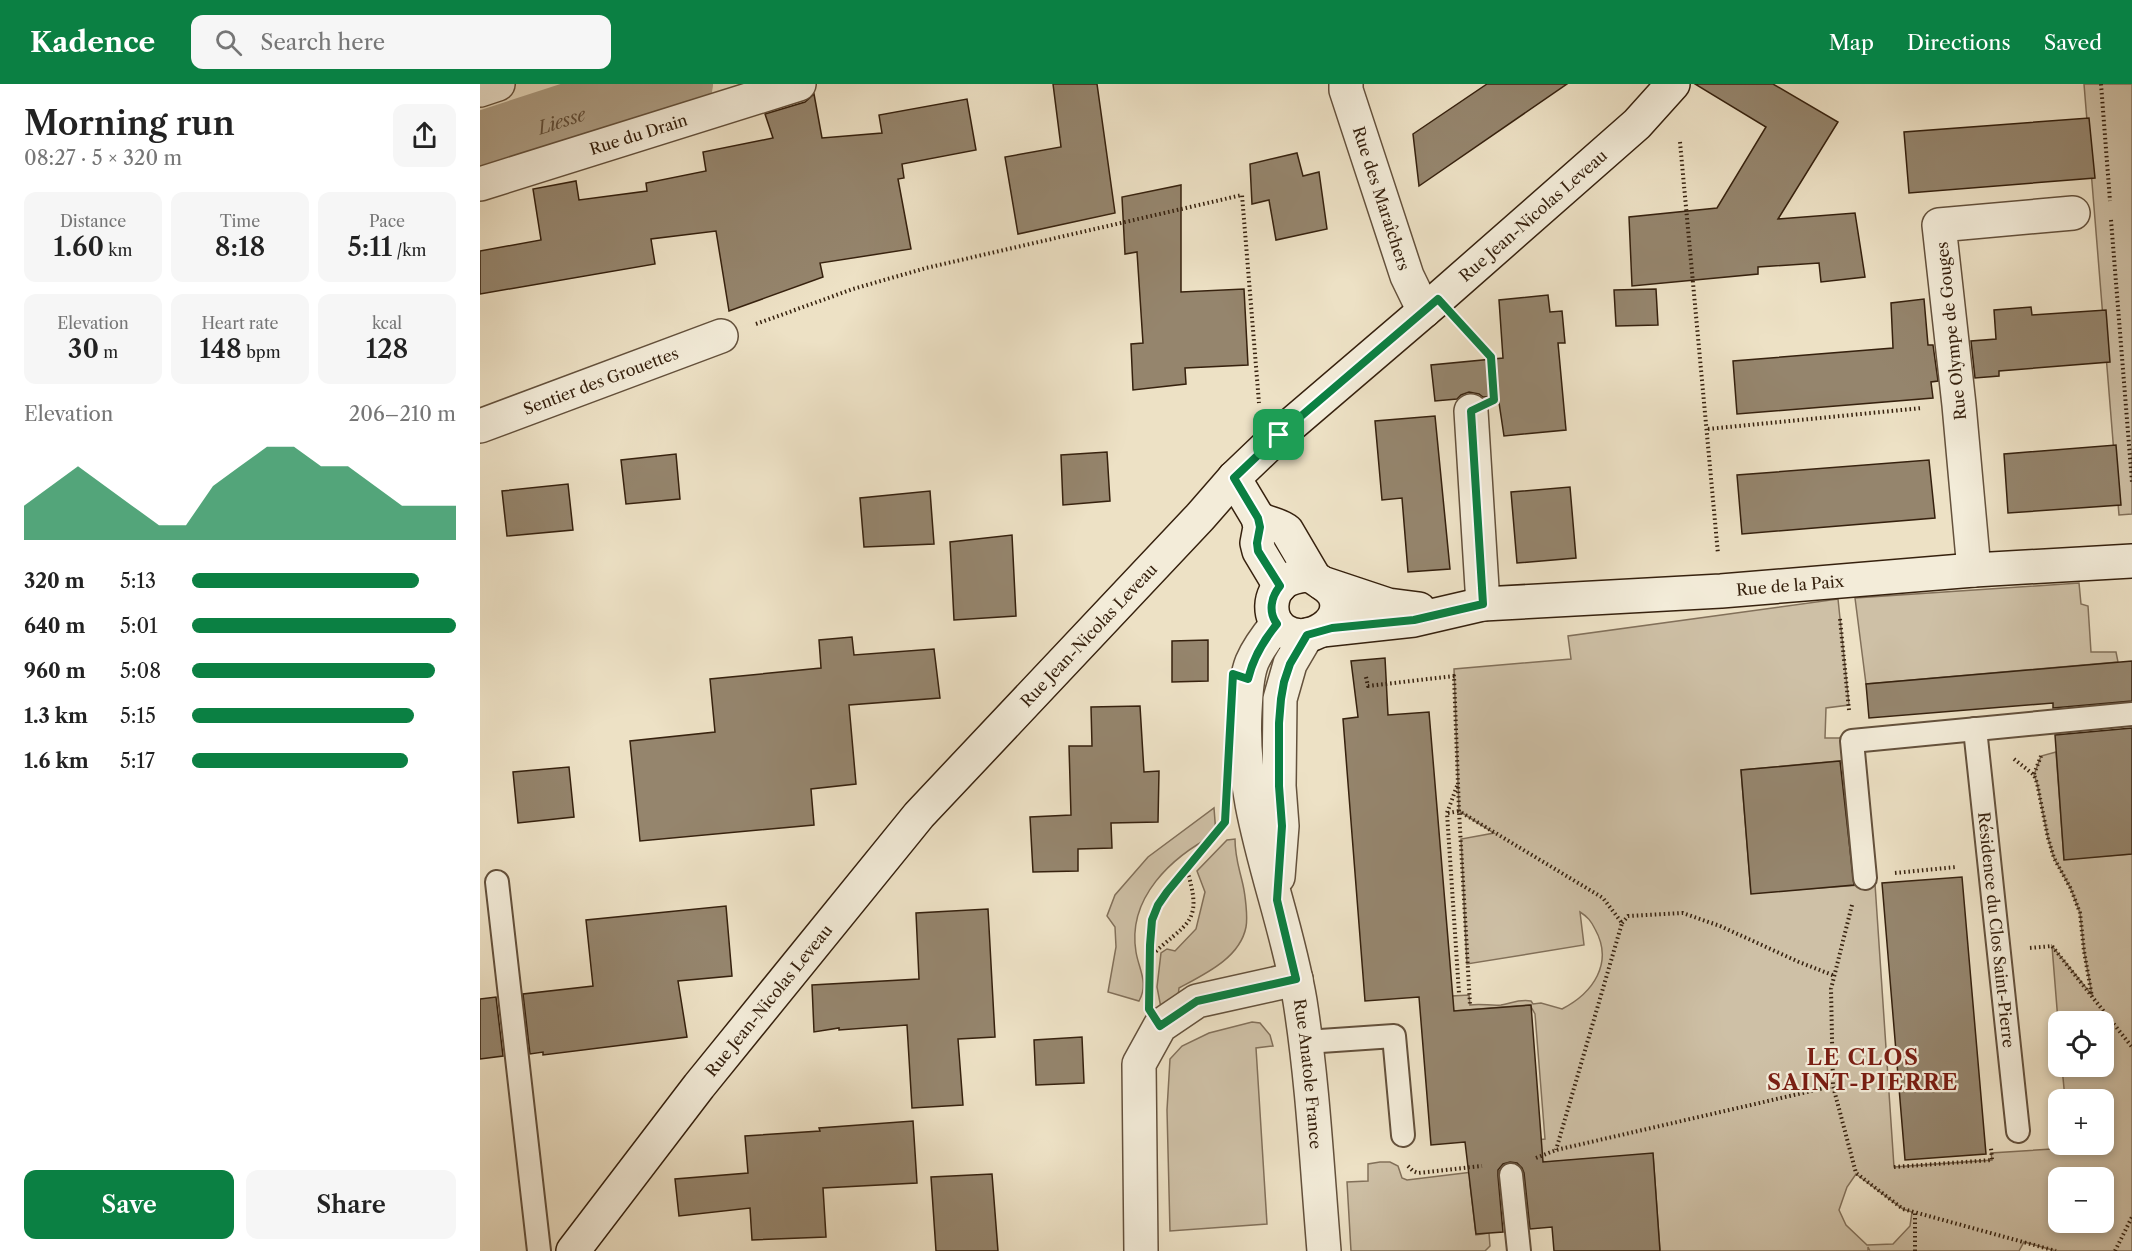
<!DOCTYPE html>
<meta charset="utf-8">
<style>
body{margin:0;font-family:"Libre Caslon Text",serif;background:#f6f6f6;color:#222;height:100vh;display:flex;flex-direction:column;font-size:22px;white-space:nowrap}
*{box-sizing:border-box;margin:0}
p{font-size:20px;color:#767676}
.icon{flex:none;width:33px;height:33px;fill:none;stroke:currentColor;stroke-width:2;stroke-linecap:round;stroke-linejoin:round}
.map{position:relative;flex:1;overflow:hidden}
.sheet{display:flex;flex-direction:column;background:#fff;width:480px}
.sheet>*{flex:none}
.controls{position:absolute;left:1568px;top:927px;display:grid;gap:12px}
.controls a{display:grid;place-items:center;width:66px;height:66px;border-radius:12px;background:#fff;box-shadow:0 3px 9px #0003;font-size:30px}
.pin{position:absolute;display:grid;place-items:center;width:51px;height:51px;color:#fff;margin:-26px;border-radius:12px;box-shadow:0 3px 9px #0006}
.round{display:grid;place-items:center;flex:none;width:63px;height:63px;border-radius:12px;background:#f6f6f6}
.head{display:flex;align-items:center;justify-content:space-between;height:102px;padding:0 24px}
h1{font-size:33px;font-weight:600;line-height:45px}
.stats{display:grid;grid-template-columns:repeat(3,1fr);gap:9px;height:102px;padding:6px 24px}
.stats div{display:grid;align-content:center;border-radius:12px;background:#f6f6f6;text-align:center}
.stats b{font-size:26px;font-weight:600}
.stats small{font-size:16px;font-weight:400}
.stats p{font-size:16px}
.chart{height:168px;padding:12px 24px}
.chart p{display:flex;justify-content:space-between}
.chart svg{width:100%;height:108px;margin-top:6px;fill:#0b8043;opacity:.7}
.action{display:flex;gap:12px;margin-top:auto;padding:12px 24px}
.action a{flex:1;height:69px;border-radius:12px;background:#0b8043;color:#fff;font-size:24px;font-weight:600;line-height:69px;text-align:center}
.action a+a{background:#f6f6f6;color:#222}
ul{padding:0 24px;list-style:none;font-size:20px}
li{display:grid;grid-template-columns:96px 72px 1fr;align-items:center;height:45px}
li i{height:15px;border-radius:8px;background:#0b8043}
header{display:flex;align-items:center;gap:36px;box-sizing:border-box;height:84px;padding:0 30px;background:#0b8043;color:#fff}
header strong{font-size:28px}
nav{display:flex;gap:33px;margin-inline-start:auto;font-size:21px}
.search{width:420px;height:54px;background:#f6f6f6;display:flex;align-items:center;gap:15px;box-sizing:border-box;padding:0 21px;border-radius:12px;color:#767676;font-size:22px}
main{display:flex;flex:1;min-height:0}
.map>svg:first-child{display:block}
.green{fill:#cec0a6;stroke:#82705a;stroke-width:1.5;fill-rule:evenodd}
.lines{fill:none;stroke-linecap:round;stroke-linejoin:round}
.river{stroke:#afa087;stroke-width:72}
.building{fill:#95856d;stroke:#36210e;stroke-width:1.5}
.lane-casing{stroke:#64513c;stroke-width:26}
.street-casing{stroke:#64513c;stroke-width:36}
.secondary-casing{stroke:#36210e;stroke-width:36}
.path{stroke:#36210e;stroke-width:4;stroke-dasharray:1.5 3;stroke-linecap:butt}
.lane{stroke:#f3ecd9;stroke-width:22}
.street{stroke:#f3ecd9;stroke-width:33}
.secondary{stroke:#f3ecd9;stroke-width:33}
.route-casing{stroke:#fff;stroke-width:12}
.route{stroke:#0b8043;stroke-width:8}
.labels{text-anchor:middle;stroke-width:4.5;stroke-linejoin:round;paint-order:stroke}
.street-label{font-size:16px;fill:#36210e;stroke:#f3ecd9}
.water-label{font-size:18px;font-style:italic;fill:#604d38;stroke:#f3ecd9}
.district-label{font-size:22px;font-weight:bold;letter-spacing:1.5px;fill:#7a1f14;stroke:#f3ecd9}
</style>
<header>
<strong>Kadence</strong>
<div class="search"><svg class="icon" aria-label="search" viewBox="0 0 24 24"><circle cx="10" cy="10" r="6"/><path d="M15 15l6 6"/></svg>Search here</div>
<nav><a>Map</a><a>Directions</a><a>Saved</a></nav>
</header>
<main>
<section class="sheet">
<div class="head"><div><h1>Morning run</h1><p>08:27 · 5 × 320 m</p></div><a class="round"><svg class="icon" aria-label="share" viewBox="0 0 24 24"><path d="M12 15V3M7 8l5-5 5 5M5 13v7h14v-7"/></svg></a></div>
<div class="stats">
<div><p>Distance</p><b>1.60<small> km</small></b></div>
<div><p>Time</p><b>8:18</b></div>
<div><p>Pace</p><b>5:11<small> /km</small></b></div>
</div>
<div class="stats">
<div><p>Elevation</p><b>30<small> m</small></b></div>
<div><p>Heart rate</p><b>148<small> bpm</small></b></div>
<div><p>kcal</p><b>128</b></div>
</div>
<div class="chart"><p><span>Elevation</span>206–210 m</p>
<svg viewBox="0 0 160 44" preserveAspectRatio="none"><path d="M0 44V30L10 22L20 14L30 22L40 30L50 38L60 38L70 22L80 14L90 6L100 6L110 14L120 14L130 22L140 30L150 30L160 30V44z"/></svg>
</div>
<ul>
<li><b>320 m</b>5:13<i style="width:86%"></i></li>
<li><b>640 m</b>5:01<i style="width:100%"></i></li>
<li><b>960 m</b>5:08<i style="width:92%"></i></li>
<li><b>1.3 km</b>5:15<i style="width:84%"></i></li>
<li><b>1.6 km</b>5:17<i style="width:82%"></i></li>
</ul>
<div class="action"><a>Save</a><a>Share</a></div>
</section>
<div class="map">
<svg width="1652" height="1167" viewBox="0 0 1652 1167">
<rect width="100%" height="100%" fill="#ede1c5"/>
<filter id="stains"><feTurbulence type="fractalNoise" baseFrequency=".00333" numOctaves="4"/><feColorMatrix values="0 0 0 0 .2 0 0 0 0 .09 0 0 0 0 .02 0 0 0 .5 -.17"/></filter>
<radialGradient id="worn" r=".72"><stop offset=".6" stop-color="#630" stop-opacity="0"/><stop offset="1" stop-color="#630" stop-opacity=".3"/></radialGradient>
<g class="green">
<path d="M1604,0H1652V430L1639,431Z"/>
<path d="M1599,499L1601,520L1608,522L1611,568H1636L1638,578L1386,600L1375,514Z"/>
<path d="M1358,515L1369,621L1346,624L1345,654H1366L1369,676L1261,686L1271,809L1395,800L1414,1083L1512,1076L1511,1069L1588,1064V1061L1623,1060V1016L1585,1015L1582,983L1623,982V938L1578,937L1572,862L1612,911L1604,867L1600,829L1591,805L1574,774L1568,754L1557,699L1554,691L1561,672L1576,668L1584,775L1652,770V1167H1576L1544,1158L1539,1167H1390L1388,1163V1167H1180L1173,1070L1067,1078L1051,1076L1046,1057L1065,1055L1055,930L1050,921L973,927L972,912L989,911L990,921C1001,919 1010,922 1021,921C1032,919 1039,915 1051,917L1053,920L1061,919L1082,925C1113,909 1134,879 1115,845C1111,837 1108,833 1100,828L1104,861L987,880L981,755L1014,749L979,727L974,585L1091,575L1088,552ZM1376,1090L1423,1125L1432,1128L1430,1142L1413,1160L1387,1161L1366,1141L1359,1126L1367,1103ZM1578,1094H1623V1138H1578Z"/>
<path d="M734,724L736,750C691,773 647,814 656,868C659,886 669,899 659,917L628,908L636,863L635,843L627,832L635,811L668,773Z"/>
<path d="M755,755C755,774 759,783 763,801C765,810 768,833 766,843C760,874 725,890 699,904L698,913L681,924L677,903L681,869L687,865L695,867L716,845L725,808L717,787L747,756Z"/>
<path d="M772,938L780,939L790,951L793,962L776,964L787,1140L690,1147L687,1026L690,975L702,962L729,949Z"/>
<path d="M900,1078H910L918,1082L922,1094L927,1096L1001,1087L990,1100L996,1151L1009,1149L1010,1162L1005,1167H871L867,1098L888,1097V1080Z"/>
</g>
<g class="lines">
<path class="river" id="s1" d="M0,64L197,0"/>
</g>
<g class="building">
<path d="M573,0H617L635,129L538,150L525,73L581,63Z"/>
<path d="M1007,0H1087L939,102L933,50Z"/>
<path d="M1215,0H1293L1358,38L1298,135L1375,129L1385,193L1341,198L1339,179L1278,183V190L1152,202L1149,133L1237,124L1286,43Z"/>
<path d="M334,10L342,54L402,49L399,31L487,15L496,66L422,80L424,94L418,95L431,165L340,179L343,193L249,227L236,147L171,155L175,180L0,210V167L61,156L53,105L96,97L99,116L167,107L166,99L226,87L223,68L293,54L285,30L325,18Z"/>
<path d="M1609,34L1615,94L1429,109L1424,48Z"/>
<path d="M817,69L823,92L839,88L847,145L796,156L789,116L772,120L770,80Z"/>
<path d="M701,101V208L764,205L768,281L705,284L706,300L653,306L651,260L663,259L657,168L645,170L642,113Z"/>
<path d="M1176,205L1178,241L1136,242L1134,206Z"/>
<path d="M1068,211L1070,228L1082,227L1085,259H1078L1086,346L1024,352L1018,312L1003,313L999,310L989,308L981,311L977,315L955,317L951,281L1023,274L1019,216Z"/>
<path d="M1444,215L1448,261H1453L1458,297L1451,298L1453,314L1257,330L1253,277L1413,264L1411,219Z"/>
<path d="M1551,223L1552,231L1626,226L1630,278L1519,287V292L1495,294L1491,257L1516,255L1514,226Z"/>
<path d="M955,332L970,485L928,488L922,414L902,416L895,337Z"/>
<path d="M1636,361L1641,421L1528,429L1524,370Z"/>
<path d="M627,368L630,417L583,421L581,371Z"/>
<path d="M196,370L200,415L146,420L141,376Z"/>
<path d="M1449,376L1455,434L1262,450L1257,391Z"/>
<path d="M88,400L93,446L27,452L22,407Z"/>
<path d="M1090,403L1096,474L1037,479L1031,408Z"/>
<path d="M450,407L454,460L384,463L380,414Z"/>
<path d="M532,451L536,532L474,536L470,458Z"/>
<path d="M372,553L374,571L454,565L460,614L369,621L376,700L331,705L334,741L160,757L150,657L235,648L230,595L341,584L339,556Z"/>
<path d="M728,556V597L692,598V557Z"/>
<path d="M905,574L908,631L949,628L974,927L1051,921L1063,1078L1173,1069L1180,1167H1074L1072,1143L1050,1145L1044,1089L1042,1084L1037,1079L1030,1078L1023,1080L1018,1086V1092L1023,1148L996,1150L985,1058L951,1061L939,913L885,917L863,635L878,633L871,577Z"/>
<path d="M1652,577V617L1573,624V619L1389,634L1386,600Z"/>
<path d="M660,622L664,688L679,687L678,738L631,739L632,764L598,765V787L553,788L550,733L591,731L589,662H612L611,623Z"/>
<path d="M1652,644V770L1584,776L1575,651Z"/>
<path d="M1360,677L1374,801L1271,810L1261,686Z"/>
<path d="M89,683L94,733L38,739L33,688Z"/>
<path d="M1482,793L1506,1070L1425,1076L1402,799Z"/>
<path d="M246,822L252,892L198,897L207,953L63,971V968L50,970L43,910L113,902L106,836Z"/>
<path d="M508,825L515,953L478,955L483,1021L432,1024L427,941L359,946V944L334,948L332,901L439,895L436,829Z"/>
<path d="M16,913L23,972L0,975V915Z"/>
<path d="M602,953L604,999L556,1001L554,956Z"/>
<path d="M433,1037L437,1099L343,1104L346,1153L272,1156L270,1124L199,1132L195,1095L268,1089L265,1052L340,1047L339,1044Z"/>
<path d="M512,1090L518,1167H456L451,1093Z"/>
</g>
<g class="lines">
<g class="lane-casing">
<g id="lane">
<path id="s2" d="M1495,645L1538,1047"/>
<path d="M1385,794L1372,657L1652,630"/>
<path d="M17,798L59,1167"/>
<path d="M826,958L914,952L923,1051"/>
<path d="M1031,1091L1039,1167"/>
</g>
</g>
<g class="street-casing">
<g id="street">
<path id="s3" d="M866,0V6L927,192L944,227"/>
<path d="M0,6L18,0"/>
<path id="s4" d="M0,100L319,0"/>
<path d="M991,327L1003,520"/>
<path id="s5" d="M0,342L241,252"/>
<path d="M1494,486L1479,321L1459,141L1593,129"/>
<path id="s6" d="M797,540C788,551 778,564 772,578C766,593 766,611 765,627C759,727 804,820 820,917C833,1000 837,1084 844,1167"/>
<path d="M798,793L802,742L799,702L800,615L810,580L827,551"/>
<path d="M661,1167L659,980L680,942L717,917L816,895"/>
</g>
</g>
<g class="secondary-casing">
<g id="secondary">
<path d="M754,394L778,434L780,443L777,459L779,467L800,502"/>
<path d="M778,434C787,440 799,440 807,447L834,493"/>
<path d="M826,491C833,492 834,494 839,497C844,501 849,503 853,509C870,536 827,564 803,546C787,534 789,509 804,498C811,493 819,492 826,491Z"/>
<path d="M842,499L908,521L939,525"/>
<path id="s7" d="M842,546L934,536L1003,520L1241,507L1494,486L1652,477"/>
<path id="s8" d="M93,1167L219,1002L439,731L720,433L754,394L799,351L958,215L1157,40L1193,0"/>
</g>
</g>
<g class="path">
<path d="M1621,0L1630,117"/>
<path d="M1200,58L1238,470"/>
<path d="M1631,136L1652,398"/>
<path d="M276,240L373,205L446,184L762,111L779,319"/>
<path d="M983,242L1011,273L1013,298"/>
<path d="M1228,345L1442,324"/>
<path d="M1360,535L1369,626"/>
<path d="M886,593L888,602L974,592L979,727L1123,814L1142,839L1076,1066"/>
<path d="M1534,675L1554,691L1557,699L1568,754L1574,774L1591,805L1600,829L1604,867L1612,913"/>
<path d="M1554,690L1561,672"/>
<path d="M977,702L967,729L979,909"/>
<path d="M968,729L979,727L990,921"/>
<path d="M1415,789L1476,783"/>
<path d="M1372,821L1351,905L1353,1002L1376,1089L1423,1125L1576,1167"/>
<path d="M1142,839L1148,832L1203,829L1240,842L1319,878L1355,892"/>
<path d="M1550,864L1572,862L1652,963"/>
<path d="M669,873C670,827 678,818 706,783"/>
<path d="M669,905V874C706,837 725,842 706,783L738,747"/>
<path d="M1056,1074L1076,1066L1353,1002"/>
<path d="M928,1082L933,1087L938,1089L1002,1082"/>
<path d="M1414,1083L1512,1076L1511,1064"/>
<path d="M1435,1167V1129"/>
<path d="M1635,1167L1652,1133"/>
</g>
<use href="#lane" class="lane"/>
<use href="#street" class="street"/>
<use href="#secondary" class="secondary"/>
</g>
<g class="lines">
<g class="route-casing">
<path id="route" d="M958,215L1011,273L1014,316L991,327L1003,520L934,536L852,544L827,551L810,580L804,598L801,615L799,639V702L802,742L797,816L816,895L717,917L680,942L669,925L670,861L672,836L678,821L687,808L745,738L753,590L768,595C773,574 783,557 797,540C788,528 791,513 800,502L778,467L777,459L780,443L778,434L754,394L799,351Z"/>
</g>
<use href="#route" class="route"/>
</g>
<g class="labels">
<g class="street-label">
<text dy="6" stroke="none"><textPath href="#s4" startOffset="166">Rue du Drain</textPath></text>
<text dy="6" stroke="none"><textPath href="#s3" startOffset="120">Rue des Maraîchers</textPath></text>
<text dy="6" stroke="none"><textPath href="#s8" startOffset="1416">Rue Jean-Nicolas Leveau</textPath></text>
<text transform="translate(1471 247) rotate(-96)" y="6">Rue Olympe de Gouges</text>
<text dy="6" stroke="none"><textPath href="#s5" startOffset="129">Sentier des Grouettes</textPath></text>
<text dy="6" stroke="none"><textPath href="#s7" startOffset="471">Rue de la Paix</textPath></text>
<text dy="6" stroke="none"><textPath href="#s8" startOffset="804">Rue Jean-Nicolas Leveau</textPath></text>
<text dy="6" stroke="none"><textPath href="#s2" startOffset="202">Résidence du Clos Saint-Pierre</textPath></text>
<text dy="6" stroke="none"><textPath href="#s8" startOffset="318">Rue Jean-Nicolas Leveau</textPath></text>
<text dy="6" stroke="none"><textPath href="#s6" startOffset="465">Rue Anatole France</textPath></text>
</g>
<g class="water-label">
<text dy="6" stroke="none"><textPath href="#s1" startOffset="86">Liesse</textPath></text>
</g>
<g class="district-label">
<text x="1383" y="981">LE CLOS<tspan x="1383" dy="25">SAINT-PIERRE</tspan></text>
</g>
</g>
<rect width="100%" height="100%" filter="url(#stains)"/>
<rect width="100%" height="100%" fill="url(#worn)"/>
</svg>
<div class="controls">
<a><svg class="icon" aria-label="locate" viewBox="0 0 24 24"><circle cx="12" cy="12" r="6"/><path d="M12 2v4M12 18v4M2 12h4M18 12h4"/></svg></a>
<a>+</a>
<a>−</a>
</div>
<div class="pin" style="left:799px;top:351px;background:#1e9e55"><svg class="icon" aria-label="arrive" viewBox="0 0 24 24"><path d="M6 21V4h12l-3 4 3 4H6"/></svg></div>
</div>
</main>
